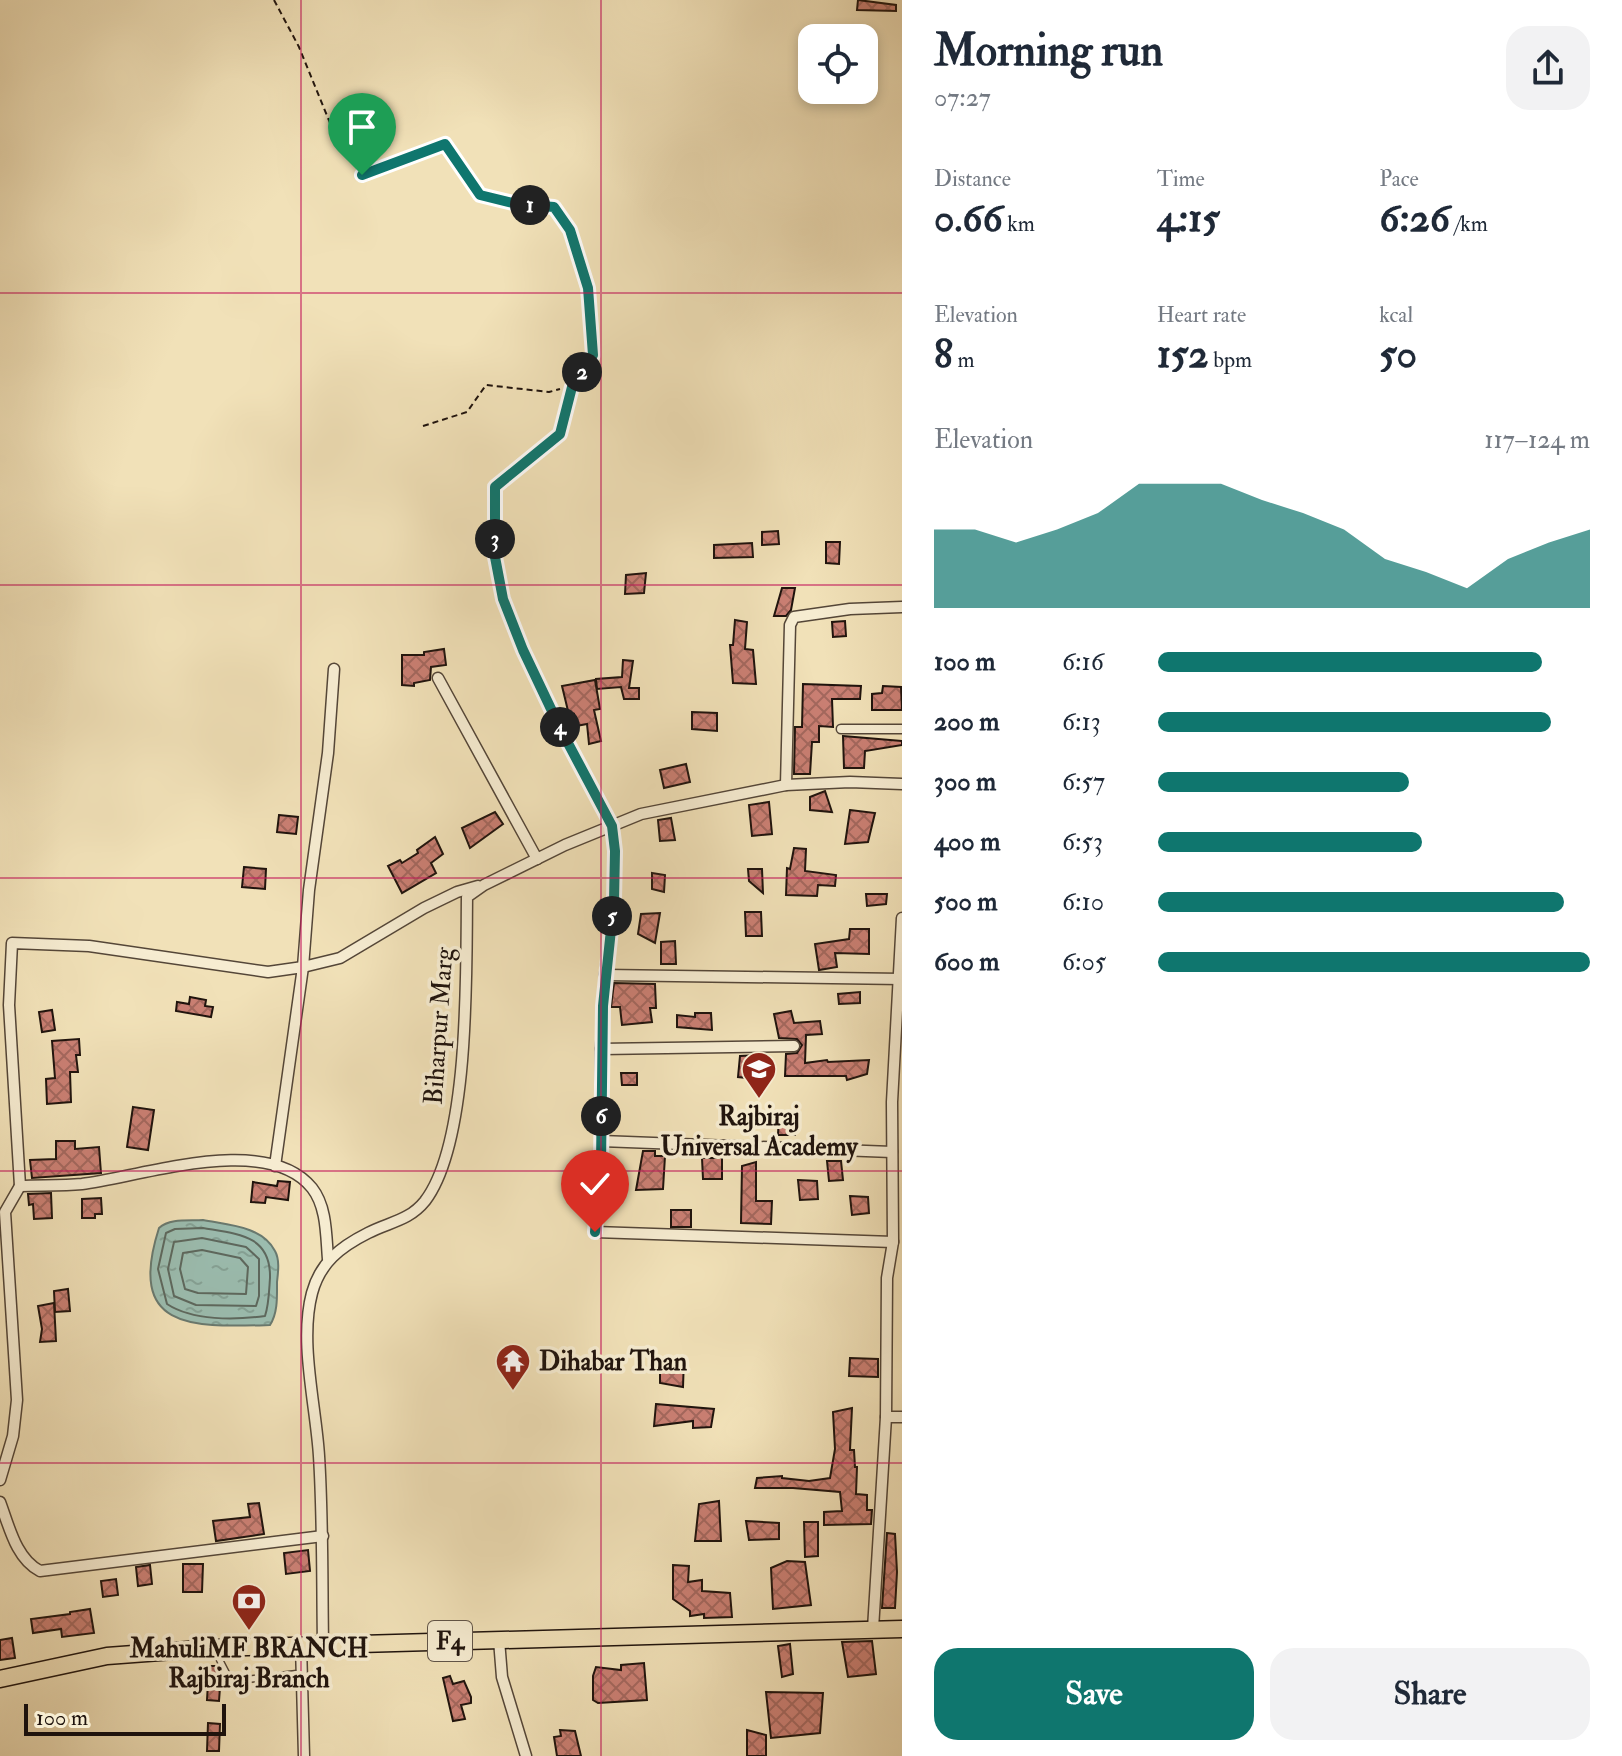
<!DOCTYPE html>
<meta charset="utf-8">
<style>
body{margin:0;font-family:"IM FELL Double Pica",serif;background:#f2f2f3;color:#1f2937;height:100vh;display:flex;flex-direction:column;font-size:30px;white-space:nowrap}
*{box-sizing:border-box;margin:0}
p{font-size:26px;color:#747a83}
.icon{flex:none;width:44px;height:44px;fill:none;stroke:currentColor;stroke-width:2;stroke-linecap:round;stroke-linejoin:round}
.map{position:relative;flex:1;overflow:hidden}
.side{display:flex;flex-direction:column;background:#fff;width:720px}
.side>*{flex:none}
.controls{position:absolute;left:798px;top:24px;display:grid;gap:16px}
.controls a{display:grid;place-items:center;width:80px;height:80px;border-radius:16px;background:#fff;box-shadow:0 4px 12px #0003;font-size:40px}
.scale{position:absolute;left:24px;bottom:20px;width:202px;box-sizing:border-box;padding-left:8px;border:4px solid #1f130d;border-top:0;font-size:22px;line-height:28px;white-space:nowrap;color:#1f130d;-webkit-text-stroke:6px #f6ecd1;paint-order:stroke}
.pin{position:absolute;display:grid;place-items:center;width:68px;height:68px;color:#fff;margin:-82px -34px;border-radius:50% 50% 50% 0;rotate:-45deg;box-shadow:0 0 8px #0007}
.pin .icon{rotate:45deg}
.km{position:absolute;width:40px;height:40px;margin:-20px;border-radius:50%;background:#222;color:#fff;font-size:22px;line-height:40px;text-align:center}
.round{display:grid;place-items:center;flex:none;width:84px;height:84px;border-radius:24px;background:#f2f2f3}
.headline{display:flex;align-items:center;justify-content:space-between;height:136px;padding:0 32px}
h1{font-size:44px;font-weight:700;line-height:60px}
.stats{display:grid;grid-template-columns:repeat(3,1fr);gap:12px;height:136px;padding:8px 32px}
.stats div{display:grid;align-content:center}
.stats b{font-size:40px;font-weight:700}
.stats small{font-size:22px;font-weight:400}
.stats p{font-size:22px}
.chart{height:224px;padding:16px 32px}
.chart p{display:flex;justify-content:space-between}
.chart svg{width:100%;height:144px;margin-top:8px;fill:#0f766e;opacity:.7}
.primary-button{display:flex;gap:16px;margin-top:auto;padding:16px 32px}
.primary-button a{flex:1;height:92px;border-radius:24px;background:#0f766e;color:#fff;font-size:32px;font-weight:700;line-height:92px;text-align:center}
.primary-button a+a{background:#f2f2f3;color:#1f2937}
ul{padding:0 32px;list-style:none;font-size:26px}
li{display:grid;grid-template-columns:128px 96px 1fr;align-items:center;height:60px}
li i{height:20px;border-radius:10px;background:#0f766e}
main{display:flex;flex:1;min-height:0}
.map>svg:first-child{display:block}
.water{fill:url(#water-ripples);stroke:#69796f;stroke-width:2}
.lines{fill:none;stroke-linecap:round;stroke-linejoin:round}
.shore{stroke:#5d685e;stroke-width:2}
.building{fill:url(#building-cross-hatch);stroke:#1f130d;stroke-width:2}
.service-casing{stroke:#544638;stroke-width:8}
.pedestrian-casing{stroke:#544638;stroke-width:11}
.minor-casing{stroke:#544638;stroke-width:13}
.primary-casing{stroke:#1f130d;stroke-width:19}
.path{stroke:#1f130d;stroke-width:2;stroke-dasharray:6 4;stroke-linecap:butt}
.service{stroke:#f6ecd1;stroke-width:5}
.pedestrian{stroke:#f6ecd1;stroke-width:8}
.minor{stroke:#f6ecd1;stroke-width:10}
.primary{stroke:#f1e1b8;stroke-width:16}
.route-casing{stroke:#fff;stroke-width:16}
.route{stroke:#0f766e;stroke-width:10}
.grid{fill:none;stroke:#c2185b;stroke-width:2;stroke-opacity:0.55}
.labels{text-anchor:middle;stroke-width:7;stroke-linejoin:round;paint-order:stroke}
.shield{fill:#f6ecd1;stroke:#605448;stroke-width:2}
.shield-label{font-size:24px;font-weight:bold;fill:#1f130d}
.street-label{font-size:26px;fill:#1f130d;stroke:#f6ecd1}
.poi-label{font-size:26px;font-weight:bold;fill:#1f130d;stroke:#f6ecd1}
</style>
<main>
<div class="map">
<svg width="902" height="1756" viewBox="0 0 902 1756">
<defs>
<pattern id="water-ripples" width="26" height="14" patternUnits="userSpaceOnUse" patternTransform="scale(2)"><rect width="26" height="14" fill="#9bbdb0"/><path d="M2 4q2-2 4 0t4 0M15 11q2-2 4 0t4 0" fill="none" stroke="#85a296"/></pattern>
<pattern id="building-cross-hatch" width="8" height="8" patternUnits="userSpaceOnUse" patternTransform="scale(2)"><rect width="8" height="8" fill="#ca7f73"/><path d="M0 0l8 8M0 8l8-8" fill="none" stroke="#a3675d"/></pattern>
</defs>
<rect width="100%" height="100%" fill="#f1e1b8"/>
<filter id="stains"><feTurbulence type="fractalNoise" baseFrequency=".0025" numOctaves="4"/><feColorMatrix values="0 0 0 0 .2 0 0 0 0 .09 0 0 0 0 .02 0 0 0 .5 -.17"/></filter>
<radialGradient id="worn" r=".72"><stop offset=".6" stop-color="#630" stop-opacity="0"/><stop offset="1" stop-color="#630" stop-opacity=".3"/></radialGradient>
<path class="water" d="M203,1220C228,1225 262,1226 275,1251C280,1260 278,1273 277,1282C277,1296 278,1313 270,1325C193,1327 126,1331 159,1228C170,1218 189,1221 203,1220Z"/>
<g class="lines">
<g class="shore">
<path d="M203,1228C238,1234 271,1235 270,1278C269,1291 269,1304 265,1316C235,1320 193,1321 167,1304L158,1269L166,1233L175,1229Z"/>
<path d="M202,1238L246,1247L259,1259V1296L256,1306L196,1305L174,1296L168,1269L174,1242Z"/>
<path d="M202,1250L240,1258L248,1267L246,1294L198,1293L185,1289L180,1269L183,1253Z"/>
</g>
</g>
<g class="building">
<path d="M858,0L896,5V11L857,10Z"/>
<path d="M778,531L779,544L762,545V532Z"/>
<path d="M826,542H840L839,564L826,563Z"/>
<path d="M752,543L753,557L714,558V545Z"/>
<path d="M646,573L644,593L625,594L626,575Z"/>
<path d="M782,588H795L791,610L786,616H774Z"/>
<path d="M735,620L747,622L745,649L753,650L756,684L733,683L730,645H733Z"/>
<path d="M845,621L846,636L833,637L832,622Z"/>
<path d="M444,649L446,665L431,667L430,680L414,683V686L402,685V655H424V652Z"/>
<path d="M623,660L633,661L629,688H639V699H624L621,687L597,689L596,679L622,677Z"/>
<path d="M595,680L600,709L594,710L601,741L589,744L587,724L576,726L574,714L569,715L562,686Z"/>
<path d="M803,684L861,686L860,699H832L833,727L819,726V742H812L810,774H794L795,727H802Z"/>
<path d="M883,686L901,687L902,710H872V694L882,693Z"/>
<path d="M692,712L717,713V731L692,729Z"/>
<path d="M843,736L902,741V745L865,751L864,768H844Z"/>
<path d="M686,764L690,782L664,788L660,770Z"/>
<path d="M825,791L832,812L810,810V797Z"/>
<path d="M769,802L772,834L752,836L749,805Z"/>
<path d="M850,810L875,813L868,842L845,844Z"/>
<path d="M495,812L503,824L470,848L462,828Z"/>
<path d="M279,815L298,817L296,834L277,832Z"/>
<path d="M671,818L675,840L660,841L658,820Z"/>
<path d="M435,837L443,854L431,863L436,873L402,893L388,866L400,860L402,863L418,853L417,850Z"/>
<path d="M794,848L806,849L805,871L836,875L835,886L818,885L817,896L786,895L787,868L790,869Z"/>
<path d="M244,867L266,869L265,889L242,887Z"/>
<path d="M748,869H762L763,893L749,881Z"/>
<path d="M652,873L665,875L664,892L652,889Z"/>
<path d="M866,894H887L886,904L867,906Z"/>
<path d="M745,912H761L762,936H746Z"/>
<path d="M660,913L655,943L638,934L641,914Z"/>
<path d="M850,929H869V954L835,953L837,967L819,970L815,944L849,939Z"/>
<path d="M675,941L676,964H661V942Z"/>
<path d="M614,983L655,984L656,1008H650L652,1022L622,1025L620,1007H611Z"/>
<path d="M860,992V1003L839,1004L838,994Z"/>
<path d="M190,997L206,1000L205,1006L213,1007L211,1017L176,1011L177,1002L189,1004Z"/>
<path d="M52,1010L55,1030L42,1032L39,1012Z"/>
<path d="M791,1011L794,1023L820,1021L822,1034L806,1035L805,1063L827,1060L828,1062L869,1060L867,1074L847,1080L846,1076H785L786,1054L797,1053L802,1045L797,1039L779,1038L774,1014Z"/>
<path d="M695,1013H711L712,1030L677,1027V1015L695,1017Z"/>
<path d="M79,1039L80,1055H76L78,1072H70L71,1102L47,1104L46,1079L55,1078L52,1041Z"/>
<path d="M758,1055L756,1079L738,1077L740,1056Z"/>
<path d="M621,1073H637V1085H622Z"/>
<path d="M133,1107L154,1110L148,1150L127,1147Z"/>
<path d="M779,1115H795V1135H778Z"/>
<path d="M56,1141H75V1149L99,1147L101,1173L32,1178L30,1160L56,1159Z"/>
<path d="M643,1151H655V1156H665L663,1189L636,1190Z"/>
<path d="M702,1158H722V1179H703Z"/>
<path d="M827,1161H841L843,1180L829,1181Z"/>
<path d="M756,1162V1201H772L771,1224L741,1223L742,1166Z"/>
<path d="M798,1180L817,1181L818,1199L800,1200Z"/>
<path d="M278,1181L290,1182L288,1200L266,1197L265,1203L251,1202L253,1182L277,1186Z"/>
<path d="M51,1193L52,1218L34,1219L33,1204L29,1205L28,1194Z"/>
<path d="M850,1196L868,1197L869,1213L852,1215Z"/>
<path d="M101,1198L102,1214H95V1218H82V1199Z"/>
<rect x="671" y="1210" width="20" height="17"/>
<path d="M68,1289L70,1311L55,1312L54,1291Z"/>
<path d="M54,1303L56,1341L40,1342L42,1329L38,1306Z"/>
<path d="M660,1358H684L683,1387L660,1383Z"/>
<path d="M850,1358L878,1359V1377L849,1376Z"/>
<path d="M656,1404L714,1409L711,1427L693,1428V1421L654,1426Z"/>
<path d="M852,1408L850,1450H854L855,1467H857L856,1494L867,1495V1510H872L871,1524L824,1525V1512L842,1511L840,1492L793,1488H755L757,1478L782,1476V1478L809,1481L830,1478L835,1449L833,1412Z"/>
<path d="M719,1501L721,1541H695L699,1504Z"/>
<path d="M259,1503L264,1534L216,1541L213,1521L250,1517L248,1504Z"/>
<path d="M746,1521L779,1523V1539L749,1540Z"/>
<path d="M804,1522H818V1556L805,1557Z"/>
<path d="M887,1533L895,1534L897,1572L895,1608H882Z"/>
<path d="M308,1550L310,1571L286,1574L284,1553Z"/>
<path d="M787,1561L805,1562L811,1605L773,1609L771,1568Z"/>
<path d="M183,1564H203L202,1592H183Z"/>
<path d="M150,1565L152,1584L138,1586L136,1567Z"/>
<path d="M673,1565L689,1566L688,1582L702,1580V1591L730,1593L732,1617L704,1618V1614L690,1616V1611L673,1599Z"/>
<path d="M116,1579L118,1595L103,1597L101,1581Z"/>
<path d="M90,1609L94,1633L62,1637L61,1629L33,1633L31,1619L70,1614V1612Z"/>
<path d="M12,1638L15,1658L0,1660V1640Z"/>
<path d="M872,1641L876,1674L848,1677L842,1642Z"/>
<path d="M790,1644L793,1674L782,1677L778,1646Z"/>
<path d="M644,1663L647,1700L598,1703L593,1700V1676L596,1667L621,1670V1665Z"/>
<path d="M209,1666H217L221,1674L219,1701L207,1700Z"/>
<path d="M450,1676L453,1684L464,1681L471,1697V1703L461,1705L465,1719L453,1721L443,1678Z"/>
<path d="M766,1692L823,1693L820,1733L771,1738Z"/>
<path d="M208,1723L220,1724L219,1751H207Z"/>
<path d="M560,1730L575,1731L581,1756H557L554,1737L561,1736Z"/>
<path d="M747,1730L766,1735V1756H747Z"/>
</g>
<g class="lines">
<g class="service-casing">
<path id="service" d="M216,1653L229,1678L234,1681L301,1673"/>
</g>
<g class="pedestrian-casing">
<path id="pedestrian" d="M841,729H902"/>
</g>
<g class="minor-casing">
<g id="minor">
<path d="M572,387L560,434L495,487V557L503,599L523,650L561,730L612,826L615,851L614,901L605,975L601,1049V1164L595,1232L893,1242"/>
<path d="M334,669L328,753L309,890L303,967L340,958L424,908L457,892L478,886"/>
<path d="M438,678L537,859"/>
<path d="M786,785L790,625L794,617L850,609L902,607"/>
<path d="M605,975L902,979"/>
<path d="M601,1049L794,1046"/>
<path d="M601,1141L892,1152"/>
<path d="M275,1166L303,967L268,972L89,946L12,943L9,1005L20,1186C40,1185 61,1186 82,1184C140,1177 267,1132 312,1188C327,1207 326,1236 328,1259"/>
<path d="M886,1417H902"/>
<path d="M0,1480L13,1436L17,1400L5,1212L20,1186"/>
<path d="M0,1502C9,1526 16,1559 40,1571L323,1536"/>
<path d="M873,1629L886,1417L887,1278L893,1242L892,1102L902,918"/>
<path d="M499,1640L502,1677L526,1756"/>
<path d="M301,1645L304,1756"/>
<path d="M323,1645C322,1582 323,1519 319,1456C316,1406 299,1342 312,1293C320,1263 340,1247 368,1233C389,1222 409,1221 425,1201C470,1142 466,972 467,897L484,885L565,845L641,814L786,785L850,782L902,784"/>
</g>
</g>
<g class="primary-casing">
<path id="primary" d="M0,1679L107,1656L214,1648L902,1629"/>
</g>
<g class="path">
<path d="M274,0L299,47L339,145L362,175L445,144L480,195L517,204L554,207L570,230L588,288L593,355L578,378"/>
<path d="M423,426L467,412L486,385L549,392L560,389"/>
</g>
<use href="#service" class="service"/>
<use href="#pedestrian" class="pedestrian"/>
<use href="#minor" class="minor"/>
<use href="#primary" class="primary"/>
</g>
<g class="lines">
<g class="route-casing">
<path id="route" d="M362,175L445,144L480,195L517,204L554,207L570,230L588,288L593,355L572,387L560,434L495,487V557L503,599L523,650L561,730L612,826L615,851L614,901L603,1006L601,1164L595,1232"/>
</g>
<use href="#route" class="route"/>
</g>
<path class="grid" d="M301,0V1756M601,0V1756M0,293H902M0,585H902M0,878H902M0,1171H902M0,1463H902"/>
<defs>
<g id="school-pin" transform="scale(1.8)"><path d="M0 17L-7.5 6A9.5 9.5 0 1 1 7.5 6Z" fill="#8f2418" stroke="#f6ecd1"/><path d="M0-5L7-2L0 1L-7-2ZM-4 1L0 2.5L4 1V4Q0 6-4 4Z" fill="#fff"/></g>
<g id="temple-pin" transform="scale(1.8)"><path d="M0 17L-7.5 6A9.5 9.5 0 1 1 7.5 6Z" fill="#8f2418" stroke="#f6ecd1"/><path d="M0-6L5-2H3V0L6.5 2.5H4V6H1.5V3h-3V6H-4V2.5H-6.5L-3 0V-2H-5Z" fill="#fff"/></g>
<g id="bank-pin" transform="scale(1.8)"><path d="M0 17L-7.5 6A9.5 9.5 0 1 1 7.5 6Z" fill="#8f2418" stroke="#f6ecd1"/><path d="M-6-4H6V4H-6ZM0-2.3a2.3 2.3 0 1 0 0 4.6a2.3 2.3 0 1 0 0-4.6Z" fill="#fff"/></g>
</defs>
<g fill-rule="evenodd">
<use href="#school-pin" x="759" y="1069"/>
<use href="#temple-pin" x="513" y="1361"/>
<use href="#bank-pin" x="249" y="1601"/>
</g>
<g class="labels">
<rect class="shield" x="428" y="1621" width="44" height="40" rx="6"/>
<g class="shield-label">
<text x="450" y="1649">F4</text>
</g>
<g class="street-label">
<text transform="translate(438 1026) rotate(-86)" y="9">Biharpur Marg</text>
</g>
<g class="poi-label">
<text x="759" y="1125">Rajbiraj<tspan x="759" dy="30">Universal Academy</tspan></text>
<text x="539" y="1370" text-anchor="start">Dihabar Than</text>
<text x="249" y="1657">MahuliMF BRANCH<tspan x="249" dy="30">Rajbiraj Branch</tspan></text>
</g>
</g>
<rect width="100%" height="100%" filter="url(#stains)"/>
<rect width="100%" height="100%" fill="url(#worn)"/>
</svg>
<div class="controls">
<a><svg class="icon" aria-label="locate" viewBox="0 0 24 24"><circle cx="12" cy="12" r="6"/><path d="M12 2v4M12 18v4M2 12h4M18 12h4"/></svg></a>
</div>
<div class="scale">100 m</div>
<div class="pin" style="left:362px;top:175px;background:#1e9e55"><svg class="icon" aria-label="arrive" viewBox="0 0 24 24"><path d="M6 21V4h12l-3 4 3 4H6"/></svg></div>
<div class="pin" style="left:595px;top:1232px;background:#d93025"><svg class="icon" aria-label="check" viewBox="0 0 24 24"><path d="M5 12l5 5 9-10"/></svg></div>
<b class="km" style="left:530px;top:205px">1</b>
<b class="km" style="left:582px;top:372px">2</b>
<b class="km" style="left:495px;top:539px">3</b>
<b class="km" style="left:560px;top:727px">4</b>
<b class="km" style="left:612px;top:916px">5</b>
<b class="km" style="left:601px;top:1116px">6</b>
</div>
<section class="side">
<div class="headline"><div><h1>Morning run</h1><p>07:27</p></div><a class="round"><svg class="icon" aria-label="share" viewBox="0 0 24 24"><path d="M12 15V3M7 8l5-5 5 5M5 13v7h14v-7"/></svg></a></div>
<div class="stats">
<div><p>Distance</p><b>0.66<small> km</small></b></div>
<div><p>Time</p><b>4:15</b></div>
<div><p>Pace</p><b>6:26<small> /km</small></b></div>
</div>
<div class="stats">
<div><p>Elevation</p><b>8<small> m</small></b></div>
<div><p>Heart rate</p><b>152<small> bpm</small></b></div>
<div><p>kcal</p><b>50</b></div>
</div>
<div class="chart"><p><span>Elevation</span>117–124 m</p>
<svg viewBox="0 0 160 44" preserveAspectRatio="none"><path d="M0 44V20L10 20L20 24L30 20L40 15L50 6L60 6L70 6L80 11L90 15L100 20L110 29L120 33L130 38L140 29L150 24L160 20V44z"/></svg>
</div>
<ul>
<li><b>100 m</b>6:16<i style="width:89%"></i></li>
<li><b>200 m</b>6:13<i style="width:91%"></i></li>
<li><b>300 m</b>6:57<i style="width:58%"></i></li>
<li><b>400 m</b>6:53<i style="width:61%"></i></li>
<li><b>500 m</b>6:10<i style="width:94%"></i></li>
<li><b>600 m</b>6:05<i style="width:100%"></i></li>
</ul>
<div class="primary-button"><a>Save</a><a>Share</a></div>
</section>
</main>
